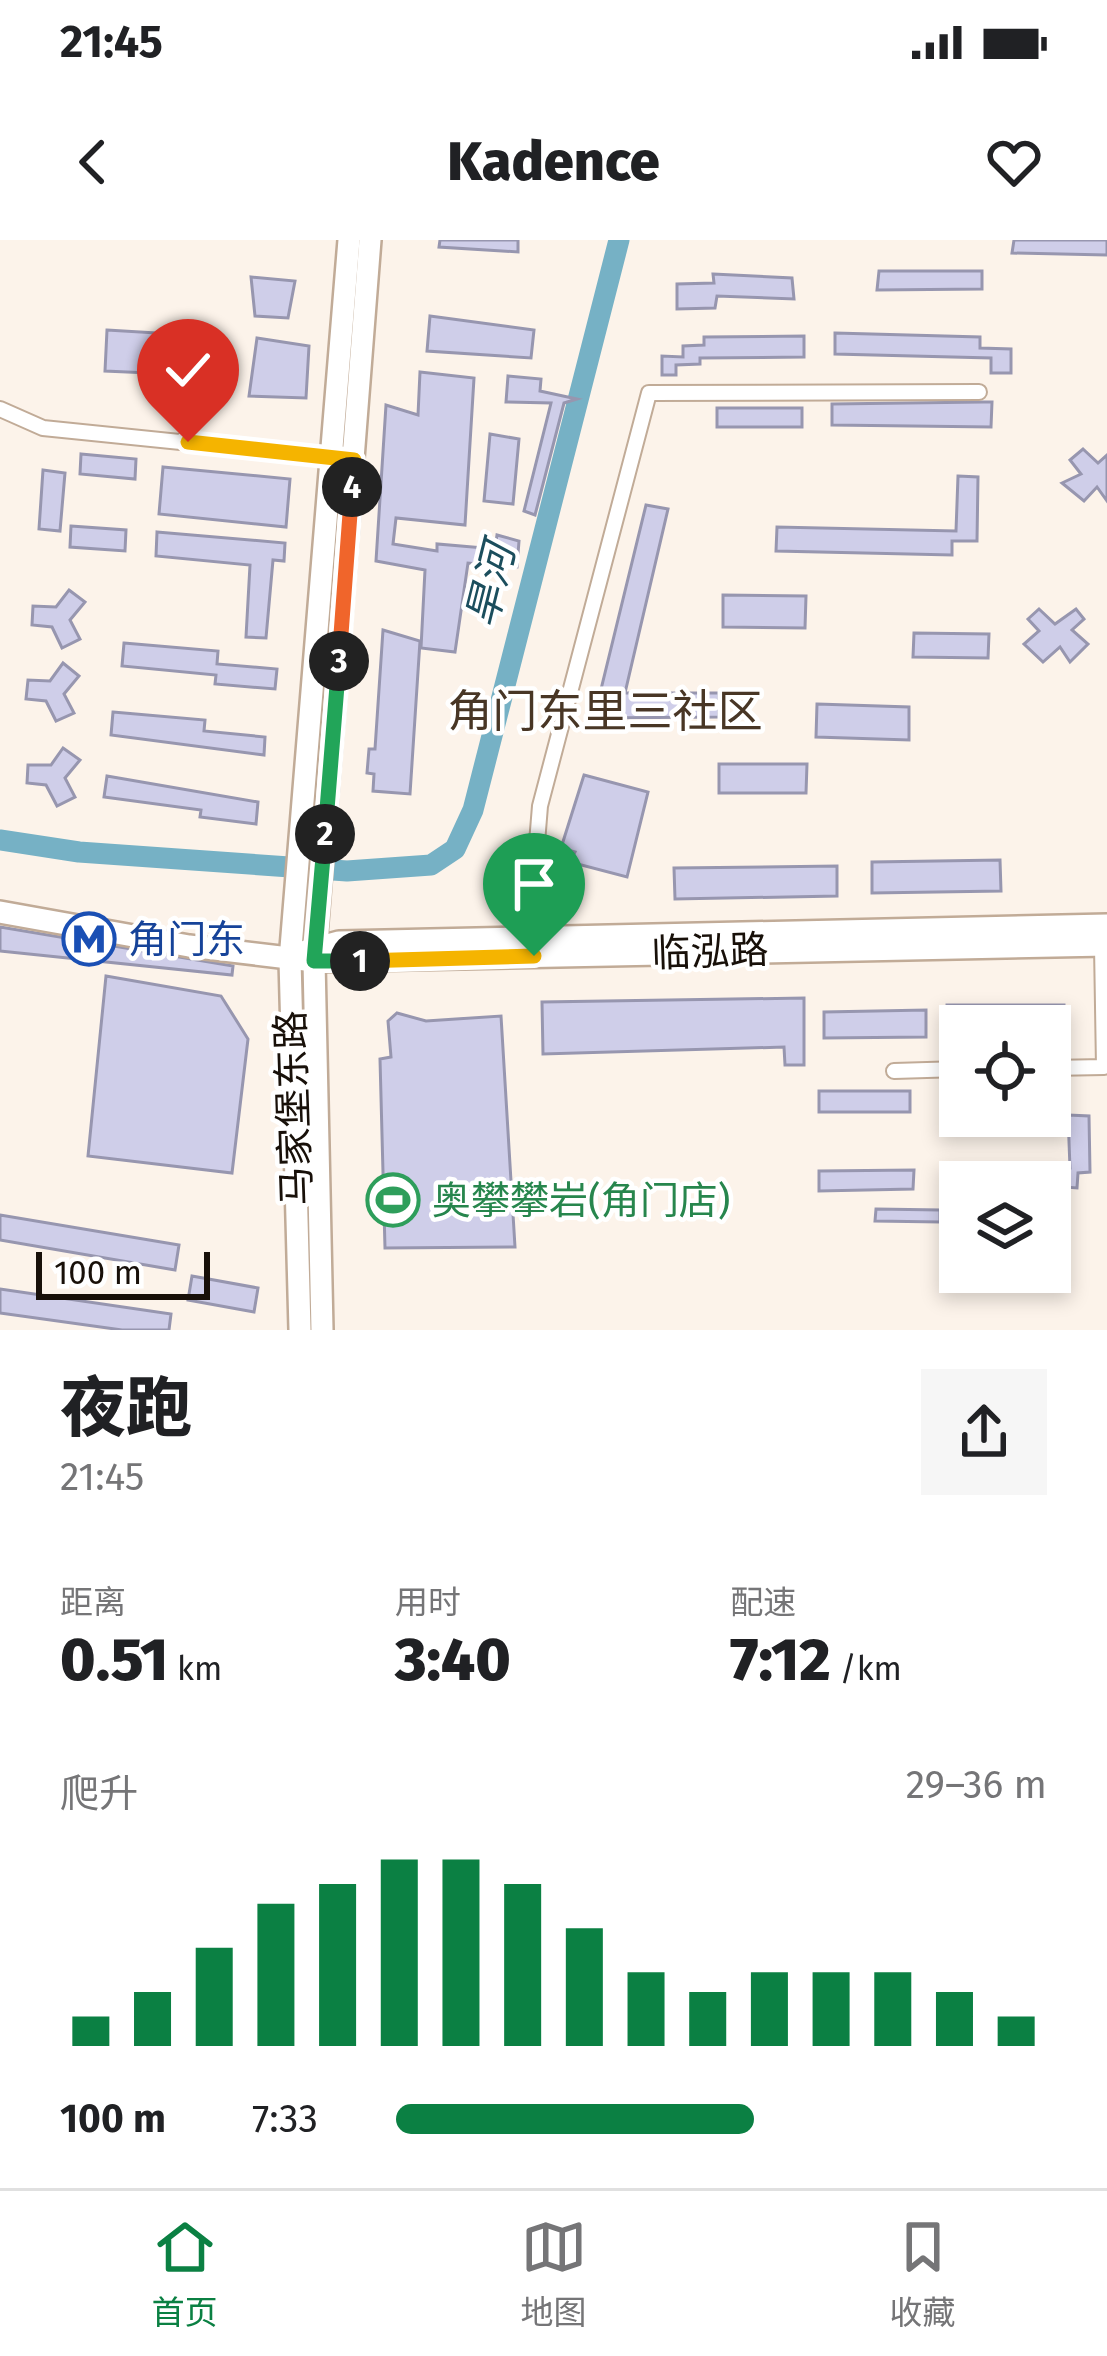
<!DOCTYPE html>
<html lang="zh">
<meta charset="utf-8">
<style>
body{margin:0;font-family:"Fira Sans","Noto Sans SC",sans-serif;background:#f6f6f6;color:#202124;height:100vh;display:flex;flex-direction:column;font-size:45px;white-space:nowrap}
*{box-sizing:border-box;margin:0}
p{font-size:39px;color:#757577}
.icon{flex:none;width:66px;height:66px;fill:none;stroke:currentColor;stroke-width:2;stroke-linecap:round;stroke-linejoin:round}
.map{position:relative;height:1090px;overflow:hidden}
.side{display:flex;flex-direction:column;background:#fff;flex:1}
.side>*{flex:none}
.fabs{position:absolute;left:939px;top:765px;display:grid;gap:24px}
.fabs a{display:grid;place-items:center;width:132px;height:132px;border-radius:0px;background:#fff;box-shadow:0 6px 18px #0003;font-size:60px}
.scale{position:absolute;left:36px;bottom:30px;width:174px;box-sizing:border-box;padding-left:12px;border:6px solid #181009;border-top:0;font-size:33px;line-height:42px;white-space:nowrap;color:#181009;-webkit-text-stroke:9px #fff;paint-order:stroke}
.pin{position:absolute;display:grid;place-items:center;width:102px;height:102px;color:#fff;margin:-123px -51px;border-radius:50% 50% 50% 0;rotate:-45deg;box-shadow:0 0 12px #0007}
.pin .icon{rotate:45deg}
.km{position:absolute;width:60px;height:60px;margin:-30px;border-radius:50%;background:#222;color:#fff;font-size:33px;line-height:60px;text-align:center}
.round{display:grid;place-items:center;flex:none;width:126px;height:126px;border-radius:0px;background:#f6f6f6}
.summary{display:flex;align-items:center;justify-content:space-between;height:204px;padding:0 60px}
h1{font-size:66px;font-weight:800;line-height:90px}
.stats{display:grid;grid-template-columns:repeat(3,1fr);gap:18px;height:204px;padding:12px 60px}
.stats div{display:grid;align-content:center}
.stats b{font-size:60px;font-weight:800}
.stats small{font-size:33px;font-weight:400}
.stats p{font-size:33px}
.chart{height:336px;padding:24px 60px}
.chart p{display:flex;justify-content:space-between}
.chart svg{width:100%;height:216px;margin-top:12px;stroke:#0b8043;stroke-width:6}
ul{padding:0 60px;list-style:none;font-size:39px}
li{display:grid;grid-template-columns:192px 144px 1fr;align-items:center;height:90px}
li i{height:30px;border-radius:15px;background:#0b8043}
.status{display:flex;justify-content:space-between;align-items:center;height:84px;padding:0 60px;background:#fff;direction:ltr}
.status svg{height:33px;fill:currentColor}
header{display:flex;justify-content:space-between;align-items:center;height:156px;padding:0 60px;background:#fff;font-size:54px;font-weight:800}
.dock{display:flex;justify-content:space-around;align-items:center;height:168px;border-top:3px solid #e0e0e0;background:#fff;font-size:33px;color:#757577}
.dock a{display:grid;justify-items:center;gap:6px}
.dock .current{color:#0b8043}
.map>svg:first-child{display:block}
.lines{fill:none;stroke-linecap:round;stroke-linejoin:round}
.river{stroke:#76b1c5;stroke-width:21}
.building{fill:#cfcee9;stroke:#9796af;stroke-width:3}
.street-casing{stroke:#c1ab97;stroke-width:18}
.secondary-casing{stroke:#c1ab97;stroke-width:26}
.street{stroke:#fff;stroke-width:14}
.secondary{stroke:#fff;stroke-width:21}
.split-1-casing{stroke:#fff;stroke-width:24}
.split-2-casing{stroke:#fff;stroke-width:24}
.split-3-casing{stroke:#fff;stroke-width:24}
.split-4-casing{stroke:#fff;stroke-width:24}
.split-5-casing{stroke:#fff;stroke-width:24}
.split-1{stroke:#f5b400;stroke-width:15}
.split-2{stroke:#22a559;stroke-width:15}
.split-3{stroke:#22a559;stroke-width:15}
.split-4{stroke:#f0652b;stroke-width:15}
.split-5{stroke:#f5b400;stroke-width:15}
.labels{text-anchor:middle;stroke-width:9;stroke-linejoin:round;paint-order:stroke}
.transit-label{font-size:39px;fill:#164399;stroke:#fff;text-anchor:start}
.street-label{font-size:39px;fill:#181009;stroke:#fff}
.leisure-label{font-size:39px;fill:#27864d;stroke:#fff;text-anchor:start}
.water-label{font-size:42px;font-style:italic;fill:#1b4e5d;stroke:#fff}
.quarter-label{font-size:45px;fill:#483625;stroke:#fff}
</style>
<div class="status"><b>21:45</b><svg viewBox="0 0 49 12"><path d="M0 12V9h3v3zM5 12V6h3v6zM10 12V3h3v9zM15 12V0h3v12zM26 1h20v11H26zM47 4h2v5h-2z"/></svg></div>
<header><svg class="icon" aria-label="back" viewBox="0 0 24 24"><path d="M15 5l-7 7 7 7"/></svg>Kadence<svg class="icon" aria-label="heart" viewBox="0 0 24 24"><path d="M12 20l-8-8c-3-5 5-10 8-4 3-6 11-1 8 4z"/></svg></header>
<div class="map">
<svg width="1107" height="1090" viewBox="0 0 1107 1090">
<rect width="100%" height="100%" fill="#fcf3ea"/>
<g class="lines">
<path class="river" d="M0,600L79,612L347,631L431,625L455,609L473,570L619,0"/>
</g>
<g class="building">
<path d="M440,0H518V12L439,7Z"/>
<path d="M1014,0H1107V15L1012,13Z"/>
<path d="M879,31H982V49L877,50Z"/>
<path d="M713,34L792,38L794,59L717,56L715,68L677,69V44L714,43Z"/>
<path d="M251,37L295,41L288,78L255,76Z"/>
<path d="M430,76L534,90L531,118L427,111Z"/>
<path d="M107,90L157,93L149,100V133L105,131Z"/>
<path d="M835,93L980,97V108L1011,109V133H991V118L835,114Z"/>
<path d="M804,96V117L700,118V124L676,125V135H662V116L683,117V106L704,105V97Z"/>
<path d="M257,98L309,106L306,158L249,156Z"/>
<path d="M420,132L474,138L465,285L396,278L393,304L437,311V304L495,309L497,295L519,301L517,327L468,323L455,412L421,408L425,330L376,321L386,165L418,175Z"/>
<path d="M508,136L541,139L540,151L577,159L564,163L535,275L524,271L551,163L506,162Z"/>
<path d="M983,162H992L991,187L832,185V164Z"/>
<rect x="717" y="168" width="85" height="19"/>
<path d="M490,194L519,199L513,264L484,261Z"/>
<path d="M1083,209L1098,223L1107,215V261L1097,247L1084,261L1062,243L1081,234L1070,220Z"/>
<path d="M81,214L136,219L135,239L80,234Z"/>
<path d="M163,227L290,239L286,287L159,274Z"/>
<path d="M43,230L65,233L60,291L39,289Z"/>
<path d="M958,236L978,237L977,301H952V315L776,311L777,287L956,291Z"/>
<path d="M646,265L668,269L625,453H719V477L594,478Z"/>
<path d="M71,286L126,290L125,311L70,307Z"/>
<path d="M157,292L285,303L284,321L273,320L266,398L246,397L250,325L156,316Z"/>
<path d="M69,350L85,362L70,380L80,399L62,408L52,387L32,385L33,366L56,367Z"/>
<path d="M723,355L806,356L805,388L723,387Z"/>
<path d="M1039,369L1055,384L1076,369L1084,379L1072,390L1088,404L1070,422L1060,407L1043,422L1024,404L1039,391L1028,379Z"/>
<path d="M383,390L420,401L410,554L373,551L374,534L367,533L369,509H375Z"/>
<path d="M914,393L989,394L988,418L913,417Z"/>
<path d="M124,403L218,411L217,424L277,429L275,449L215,444L216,435L122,426Z"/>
<path d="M63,423L79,436L64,454L74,473L56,481L46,461L26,459L28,440L50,441Z"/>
<path d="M817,464L909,467V500L816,497Z"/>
<path d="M113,472L205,480L204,491L265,497L264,515L111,495Z"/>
<path d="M63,508L80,520L65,538L75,557L57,566L46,545L27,543L28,525H51Z"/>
<path d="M719,524H807L806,553H719Z"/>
<path d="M584,535L648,552L627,637L570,622L575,612L561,608Z"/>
<path d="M107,536L258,562L256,584L200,577L201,570L104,557Z"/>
<path d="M1000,620L1001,651L872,653V622Z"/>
<path d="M837,626V656L675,659L674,628Z"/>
<path d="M0,687L233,726L232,735L0,711Z"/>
<path d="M106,736L221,756L248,799L232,933L88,916Z"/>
<path d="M804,758V825H785L784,807L543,814L542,762Z"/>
<path d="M947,765H1064L1065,814L1050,815V786H960V794H946Z"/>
<path d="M926,770V797L824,798V772Z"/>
<path d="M397,773L426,781L501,776L515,1007L385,1008L380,819L391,817L388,781Z"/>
<rect x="819" y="851" width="91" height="21"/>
<path d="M1068,875L1089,876L1090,932L1078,933L1077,948L998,942V929L1070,928Z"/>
<path d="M914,930L913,949L819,951V931Z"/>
<path d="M876,969L940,970V982L875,981Z"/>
<path d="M0,975L179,1005L175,1030L0,1000Z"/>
<path d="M192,1036L258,1048L254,1072L188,1060Z"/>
<path d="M0,1049L171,1074L169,1090H122L0,1073Z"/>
</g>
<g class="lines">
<g class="street-casing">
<g id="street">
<path d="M0,169L43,188L337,218"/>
<path d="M529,700L540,566L649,153L979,152"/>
<path d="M1050,828L1104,827L1102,706"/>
<path d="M894,831L960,829"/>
</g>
</g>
<g class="secondary-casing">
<g id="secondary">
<path d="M0,672L189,706L314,721L1107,705"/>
<path d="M306,711L339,702L1107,685"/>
<path d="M300,1090L290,720L349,0"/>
<path d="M322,1090L314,721L370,0"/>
</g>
</g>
<use href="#street" class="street"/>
<use href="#secondary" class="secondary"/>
</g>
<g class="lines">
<g class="split-1-casing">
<path id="split-1" d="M360,721L534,716"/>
</g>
<g class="split-2-casing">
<path id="split-2" d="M325,594L314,721H360"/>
</g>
<g class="split-3-casing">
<path id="split-3" d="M325,594L339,421"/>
</g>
<g class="split-4-casing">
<path id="split-4" d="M339,421L352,247"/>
</g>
<g class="split-5-casing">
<path id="split-5" d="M188,202L354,220L352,247"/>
</g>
<use href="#split-1" class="split-1"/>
<use href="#split-2" class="split-2"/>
<use href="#split-3" class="split-3"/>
<use href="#split-4" class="split-4"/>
<use href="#split-5" class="split-5"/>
</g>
<defs>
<g id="metro-ring" transform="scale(2.7)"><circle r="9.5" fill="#fff" stroke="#1a4fb4" stroke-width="1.5"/><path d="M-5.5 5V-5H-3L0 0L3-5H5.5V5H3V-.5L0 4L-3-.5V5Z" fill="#1a4fb4"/></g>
<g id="stadium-ring" transform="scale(2.7)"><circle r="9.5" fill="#fff" stroke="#2e9e5b" stroke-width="1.5"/><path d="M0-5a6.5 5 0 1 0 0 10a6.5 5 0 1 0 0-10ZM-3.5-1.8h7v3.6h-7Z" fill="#2e9e5b"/></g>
</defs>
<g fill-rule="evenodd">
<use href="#metro-ring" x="89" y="699"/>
<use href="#stadium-ring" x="393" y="960"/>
</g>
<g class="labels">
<g class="transit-label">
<text x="128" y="713">角门东</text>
</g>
<g class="street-label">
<text transform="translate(710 711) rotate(-2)" y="14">临泓路</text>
<text transform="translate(293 868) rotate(-92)" y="14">马家堡东路</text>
</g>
<g class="leisure-label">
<text x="432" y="974">奥攀攀岩(角门店)</text>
</g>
<g class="water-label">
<text transform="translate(490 345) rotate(-76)" y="15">旱河</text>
</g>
<g class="quarter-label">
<text x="605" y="487">角门东里三社区</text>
</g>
</g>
</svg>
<div class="fabs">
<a><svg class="icon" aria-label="locate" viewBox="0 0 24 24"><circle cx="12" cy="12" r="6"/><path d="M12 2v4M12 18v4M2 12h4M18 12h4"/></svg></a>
<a><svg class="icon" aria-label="layers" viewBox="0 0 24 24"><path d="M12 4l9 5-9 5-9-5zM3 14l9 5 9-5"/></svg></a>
</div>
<div class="scale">100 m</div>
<div class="pin" style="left:534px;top:716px;background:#1e9e55"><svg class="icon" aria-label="arrive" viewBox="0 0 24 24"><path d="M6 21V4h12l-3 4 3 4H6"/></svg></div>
<div class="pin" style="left:188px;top:202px;background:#d93025"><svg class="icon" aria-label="check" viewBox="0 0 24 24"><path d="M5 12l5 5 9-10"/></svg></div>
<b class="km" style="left:360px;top:721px">1</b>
<b class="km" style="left:325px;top:594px">2</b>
<b class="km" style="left:339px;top:421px">3</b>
<b class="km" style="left:352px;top:247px">4</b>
</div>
<section class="side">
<div class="summary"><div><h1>夜跑</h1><p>21:45</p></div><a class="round"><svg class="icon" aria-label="share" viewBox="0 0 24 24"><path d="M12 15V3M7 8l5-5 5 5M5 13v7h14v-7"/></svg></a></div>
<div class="stats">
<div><p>距离</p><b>0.51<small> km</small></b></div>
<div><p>用时</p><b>3:40</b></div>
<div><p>配速</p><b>7:12<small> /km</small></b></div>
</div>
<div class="chart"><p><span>爬升</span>29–36 m</p>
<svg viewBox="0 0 160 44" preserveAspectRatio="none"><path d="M5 44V38M15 44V33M25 44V24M35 44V15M45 44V11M55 44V6M65 44V6M75 44V11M85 44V20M95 44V29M105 44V33M115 44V29M125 44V29M135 44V29M145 44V33M155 44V38"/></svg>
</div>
<ul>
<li><b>100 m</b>7:33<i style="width:55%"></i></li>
</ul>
</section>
<nav class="dock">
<a class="current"><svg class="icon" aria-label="home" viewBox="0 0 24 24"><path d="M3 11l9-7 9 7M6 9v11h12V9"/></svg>首页</a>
<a><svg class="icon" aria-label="map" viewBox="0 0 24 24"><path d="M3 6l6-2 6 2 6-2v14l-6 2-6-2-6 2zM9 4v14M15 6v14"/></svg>地图</a>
<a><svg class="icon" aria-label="saved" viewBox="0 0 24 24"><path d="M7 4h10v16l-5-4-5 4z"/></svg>收藏</a>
</nav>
